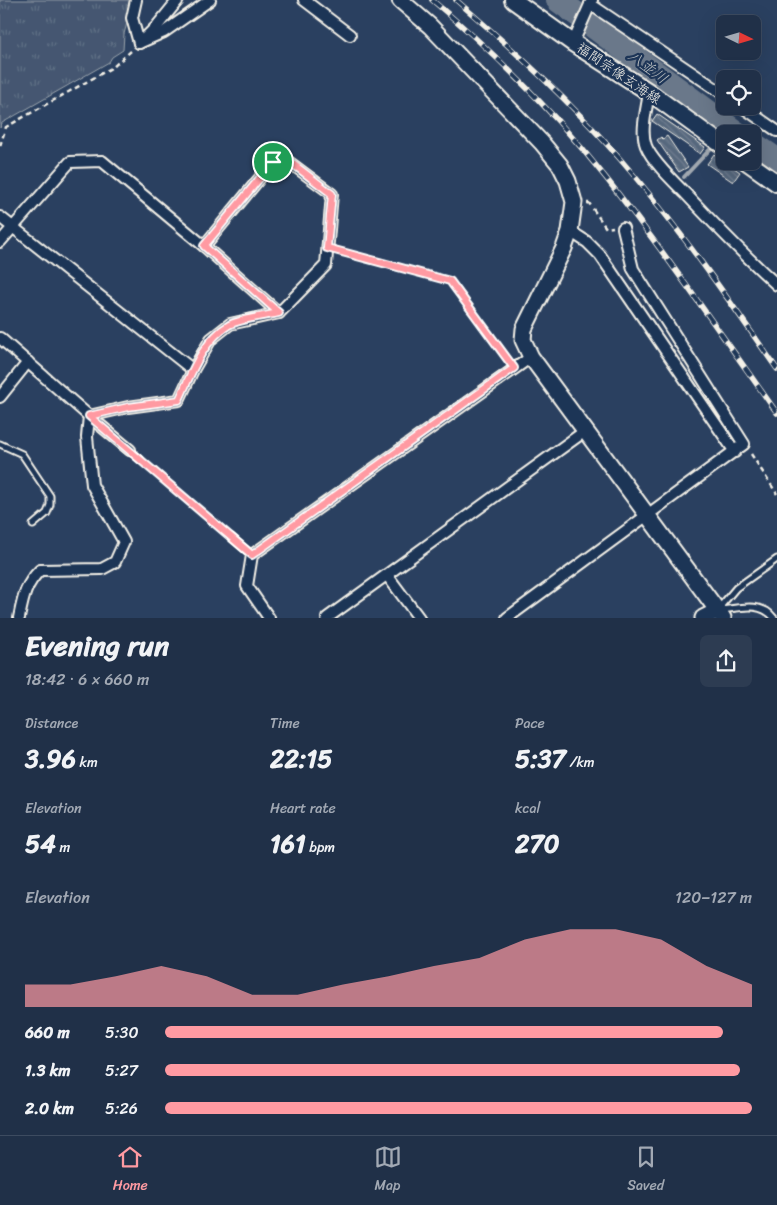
<!DOCTYPE html>
<meta charset="utf-8">
<style>
body{margin:0;font-family:Sriracha,"Klee One",sans-serif;background:#2d3c52;color:#f1f3f6;height:100vh;display:flex;flex-direction:column;font-size:19px;white-space:nowrap}
*{box-sizing:border-box;margin:0}
p{font-size:16px;color:#a2a9b4}
.icon{flex:none;width:28px;height:28px;fill:none;stroke:currentColor;stroke-width:2;stroke-linecap:round;stroke-linejoin:round}
.map{position:relative;height:618px;overflow:hidden}
.panel{display:flex;flex-direction:column;background:#203048;flex:1}
.panel>*{flex:none}
.needle{width:32px;rotate:95deg}
.buttons{position:absolute;left:716px;top:15px;display:grid;gap:10px}
.buttons a{display:grid;place-items:center;width:45px;height:45px;border-radius:8px;background:#203048;box-shadow:0 5px 20px #0002,0 0 0 1px #3d4b60;font-size:25px}
.pin{position:absolute;display:grid;place-items:center;width:42px;height:42px;color:#fff;margin:-21px;border:2px solid #fff;border-radius:50%;box-shadow:0 1px 5px #0007}
.round{display:grid;place-items:center;flex:none;width:52px;height:52px;border-radius:8px;background:#2d3c52}
.overview{display:flex;align-items:center;justify-content:space-between;height:85px;padding:0 25px}
h1{font-size:28px;font-weight:800;line-height:38px}
.figures{display:grid;grid-template-columns:repeat(3,1fr);gap:8px;height:85px;padding:5px 25px}
.figures div{display:grid;align-content:center}
.figures b{font-size:25px;font-weight:800}
.figures small{font-size:14px;font-weight:400}
.figures p{font-size:14px}
.chart{height:140px;padding:10px 25px}
.chart p{display:flex;justify-content:space-between}
.chart svg{width:100%;height:90px;margin-top:5px;fill:#ff9aa2;opacity:.7}
ul{padding:0 25px;list-style:none;font-size:16px}
li{display:grid;grid-template-columns:80px 60px 1fr;align-items:center;height:38px}
li i{height:12px;border-radius:6px;background:#ff9aa2}
.dock{display:flex;justify-content:space-around;align-items:center;height:70px;border-top:1px solid #3d4b60;background:#203048;font-size:14px;color:#a2a9b4}
.dock a{display:grid;justify-items:center;gap:2px}
.dock .on{color:#ff9aa2}
.map>svg:first-child{display:block}
.grass{fill:url(#grass-tufts);stroke:#9ca4ac}
.lines{fill:none;stroke-linecap:round;stroke-linejoin:round}
.stream{stroke:#a1a8b0;stroke-width:4}
.river{stroke:#6a788a;stroke-width:24}
.building{fill:url(#building-back-hatch);stroke:#f4f1e8}
.lane-casing{stroke:#f4f1e8;stroke-width:9}
.street-casing{stroke:#f4f1e8;stroke-width:14}
.secondary-casing{stroke:#f4f1e8;stroke-width:19}
.primary-casing{stroke:#f4f1e8;stroke-width:20}
.path{stroke:#f4f1e8;stroke-width:2.5;stroke-dasharray:5 4;stroke-linecap:butt}
.lane{stroke:#1d3557;stroke-width:5}
.street{stroke:#1d3557;stroke-width:10}
.secondary{stroke:#1d3557;stroke-width:15}
.primary{stroke:#1d3557;stroke-width:16}
.rail-casing{stroke:#f4f1e8;stroke-width:5.5}
.rail{stroke:#1d3557;stroke-width:4;stroke-dasharray:11;stroke-linecap:butt}
.route-casing{stroke:#fff;stroke-width:10}
.route{stroke:#ff9aa2;stroke-width:6}
.labels{text-anchor:middle;stroke-width:4.5;stroke-linejoin:round;paint-order:stroke}
.street-label{font-size:14px;fill:#f4f1e8;stroke:#1d3557}
.water-label{font-size:15px;font-style:italic;fill:#bdc1c2;stroke:#1d3557}
</style>
<div class="map">
<svg width="777" height="618" viewBox="0 0 777 618">
<defs>
<pattern id="grass-tufts" width="24" height="20" patternUnits="userSpaceOnUse" patternTransform="scale(1.25)"><rect width="24" height="20" fill="#445771"/><path d="M3 7l-1-3M5 7V3M7 7l1-3M15 17l-1-3M17 17v-4M19 17l1-3" fill="none" stroke="#607085"/></pattern>
<pattern id="building-back-hatch" width="6" height="6" patternUnits="userSpaceOnUse" patternTransform="scale(1.25)"><rect width="6" height="6" fill="#56677d"/><path d="M-1 5l2 2M0 0l6 6M5-1l2 2" fill="none" stroke="#6f7d8f"/></pattern>
</defs>
<rect width="100%" height="100%" fill="#2a4060"/>
<filter id="ink" filterUnits="userSpaceOnUse"><feTurbulence type="fractalNoise" baseFrequency=".02" numOctaves="2"/><feDisplacementMap in="SourceGraphic" scale="10" xChannelSelector="R" yChannelSelector="G"/><feConvolveMatrix kernelMatrix="1 2 1 2 8 2 1 2 1" color-interpolation-filters="sRGB"/></filter>
<g filter="url(#ink)">
<path class="grass" d="M0,0H133L124,34L123,50L112,57L109,62L2,123L0,128Z"/>
<g class="lines">
<g class="stream">
<path d="M720,139L730,128"/>
<path d="M684,177L715,144"/>
</g>
<g class="river">
<path d="M558,0L738,134"/>
<path d="M752,143L777,160"/>
</g>
</g>
<g class="building">
<path d="M657,114L705,147L700,154L652,121Z"/>
<path d="M667,136L688,167L679,172L657,140L661,137L663,139Z"/>
<path d="M714,154L740,172L733,182L707,164Z"/>
</g>
<g class="lines">
<g class="lane-casing">
<g id="lane">
<path d="M0,444L22,454L50,496V505L47,513L33,525"/>
<path d="M130,450L140,459"/>
<path d="M231,537L252,555"/>
<path d="M719,608L736,588L777,559"/>
<path d="M721,610C740,608 761,601 774,618"/>
</g>
</g>
<g class="street-casing">
<g id="street">
<path d="M136,0L132,18L139,43"/>
<path d="M304,0L350,35"/>
<path d="M590,4L725,95"/>
<path d="M144,39L157,26L178,0"/>
<path d="M139,43L164,32L210,0"/>
<path d="M573,43L592,0"/>
<path d="M649,92C647,109 640,130 646,146C652,161 673,181 685,193C715,225 745,256 777,285"/>
<path d="M741,106L777,131"/>
<path d="M0,217L193,370"/>
<path d="M570,231L587,242L600,255L735,452"/>
<path d="M0,242L70,162L102,161L204,246L279,313"/>
<path d="M0,338L89,416L130,450"/>
<path d="M0,397L28,362"/>
<path d="M89,416L128,407L179,400L193,370L211,339L230,324L279,313L326,265L332,194L285,159L273,162L204,246"/>
<path d="M387,575L419,618"/>
<path d="M19,618C23,598 25,585 40,570L102,569L115,562L124,542L92,485L87,437L89,416"/>
<path d="M269,618L247,586L252,555L531,357"/>
<path d="M327,618L585,431"/>
<path d="M507,618L744,444L633,269L623,228"/>
</g>
</g>
<g class="secondary-casing">
<g id="secondary">
<path d="M400,0L430,26L542,143L560,165L568,181L574,202L570,231L564,248L524,329L523,340L531,357L723,618"/>
<path d="M703,618L717,611"/>
</g>
</g>
<g class="primary-casing">
<g id="primary">
<path d="M513,0L573,43L649,92L725,147"/>
<path d="M746,161L777,183"/>
</g>
</g>
<g class="path">
<path d="M0,146L6,127L113,67L131,51"/>
<path d="M587,203H589L606,228L613,227"/>
<path d="M339,251L451,281L509,360"/>
<path d="M751,454L777,494"/>
<path d="M147,464L224,531"/>
</g>
<use href="#lane" class="lane"/>
<use href="#street" class="street"/>
<use href="#secondary" class="secondary"/>
<use href="#primary" class="primary"/>
<g class="rail-casing">
<g id="rail">
<path d="M432,0C495,53 555,113 606,178C666,254 721,334 777,413"/>
<path d="M456,0C514,50 570,101 620,159C677,225 727,297 777,369"/>
</g>
</g>
<use href="#rail" class="rail"/>
</g>
</g>
<g class="lines" filter="url(#ink)">
<g class="route-casing">
<path id="route" d="M285,158L332,194L327,248L450,281L514,368L252,555L89,416L128,407L179,400C191,374 203,340 229,325C239,319 266,316 279,313L204,246L273,162Z"/>
</g>
<use href="#route" class="route"/>
</g>
<g class="labels">
<g class="street-label">
<text transform="translate(619 73) rotate(34)" y="5">福間宗像玄海線</text>
</g>
<g class="water-label">
<text transform="translate(648 67) rotate(37)" y="5">八並川</text>
</g>
</g>
</svg>
<div class="buttons">
<a><svg class="needle" viewBox="-14 -14 28 28"><path d="M0-13l5 13h-10z" fill="#e53935"/><path d="M0 13l5-13h-10z" fill="#a2a9b4"/></svg></a>
<a><svg class="icon" aria-label="locate" viewBox="0 0 24 24"><circle cx="12" cy="12" r="6"/><path d="M12 2v4M12 18v4M2 12h4M18 12h4"/></svg></a>
<a><svg class="icon" aria-label="layers" viewBox="0 0 24 24"><path d="M12 4l9 5-9 5-9-5zM3 14l9 5 9-5"/></svg></a>
</div>
<div class="pin" style="left:273px;top:162px;background:#1e9e55"><svg class="icon" aria-label="arrive" viewBox="0 0 24 24"><path d="M6 21V4h12l-3 4 3 4H6"/></svg></div>
</div>
<section class="panel">
<div class="overview"><div><h1>Evening run</h1><p>18:42 · 6 × 660 m</p></div><a class="round"><svg class="icon" aria-label="share" viewBox="0 0 24 24"><path d="M12 15V3M7 8l5-5 5 5M5 13v7h14v-7"/></svg></a></div>
<div class="figures">
<div><p>Distance</p><b>3.96<small> km</small></b></div>
<div><p>Time</p><b>22:15</b></div>
<div><p>Pace</p><b>5:37<small> /km</small></b></div>
</div>
<div class="figures">
<div><p>Elevation</p><b>54<small> m</small></b></div>
<div><p>Heart rate</p><b>161<small> bpm</small></b></div>
<div><p>kcal</p><b>270</b></div>
</div>
<div class="chart"><p><span>Elevation</span>120–127 m</p>
<svg viewBox="0 0 160 44" preserveAspectRatio="none"><path d="M0 44V33L10 33L20 29L30 24L40 29L50 38L60 38L70 33L80 29L90 24L100 20L110 11L120 6L130 6L140 11L150 24L160 33V44z"/></svg>
</div>
<ul>
<li><b>660 m</b>5:30<i style="width:95%"></i></li>
<li><b>1.3 km</b>5:27<i style="width:98%"></i></li>
<li><b>2.0 km</b>5:26<i style="width:100%"></i></li>
</ul>
</section>
<nav class="dock">
<a class="on"><svg class="icon" aria-label="home" viewBox="0 0 24 24"><path d="M3 11l9-7 9 7M6 9v11h12V9"/></svg>Home</a>
<a><svg class="icon" aria-label="map" viewBox="0 0 24 24"><path d="M3 6l6-2 6 2 6-2v14l-6 2-6-2-6 2zM9 4v14M15 6v14"/></svg>Map</a>
<a><svg class="icon" aria-label="saved" viewBox="0 0 24 24"><path d="M7 4h10v16l-5-4-5 4z"/></svg>Saved</a>
</nav>
